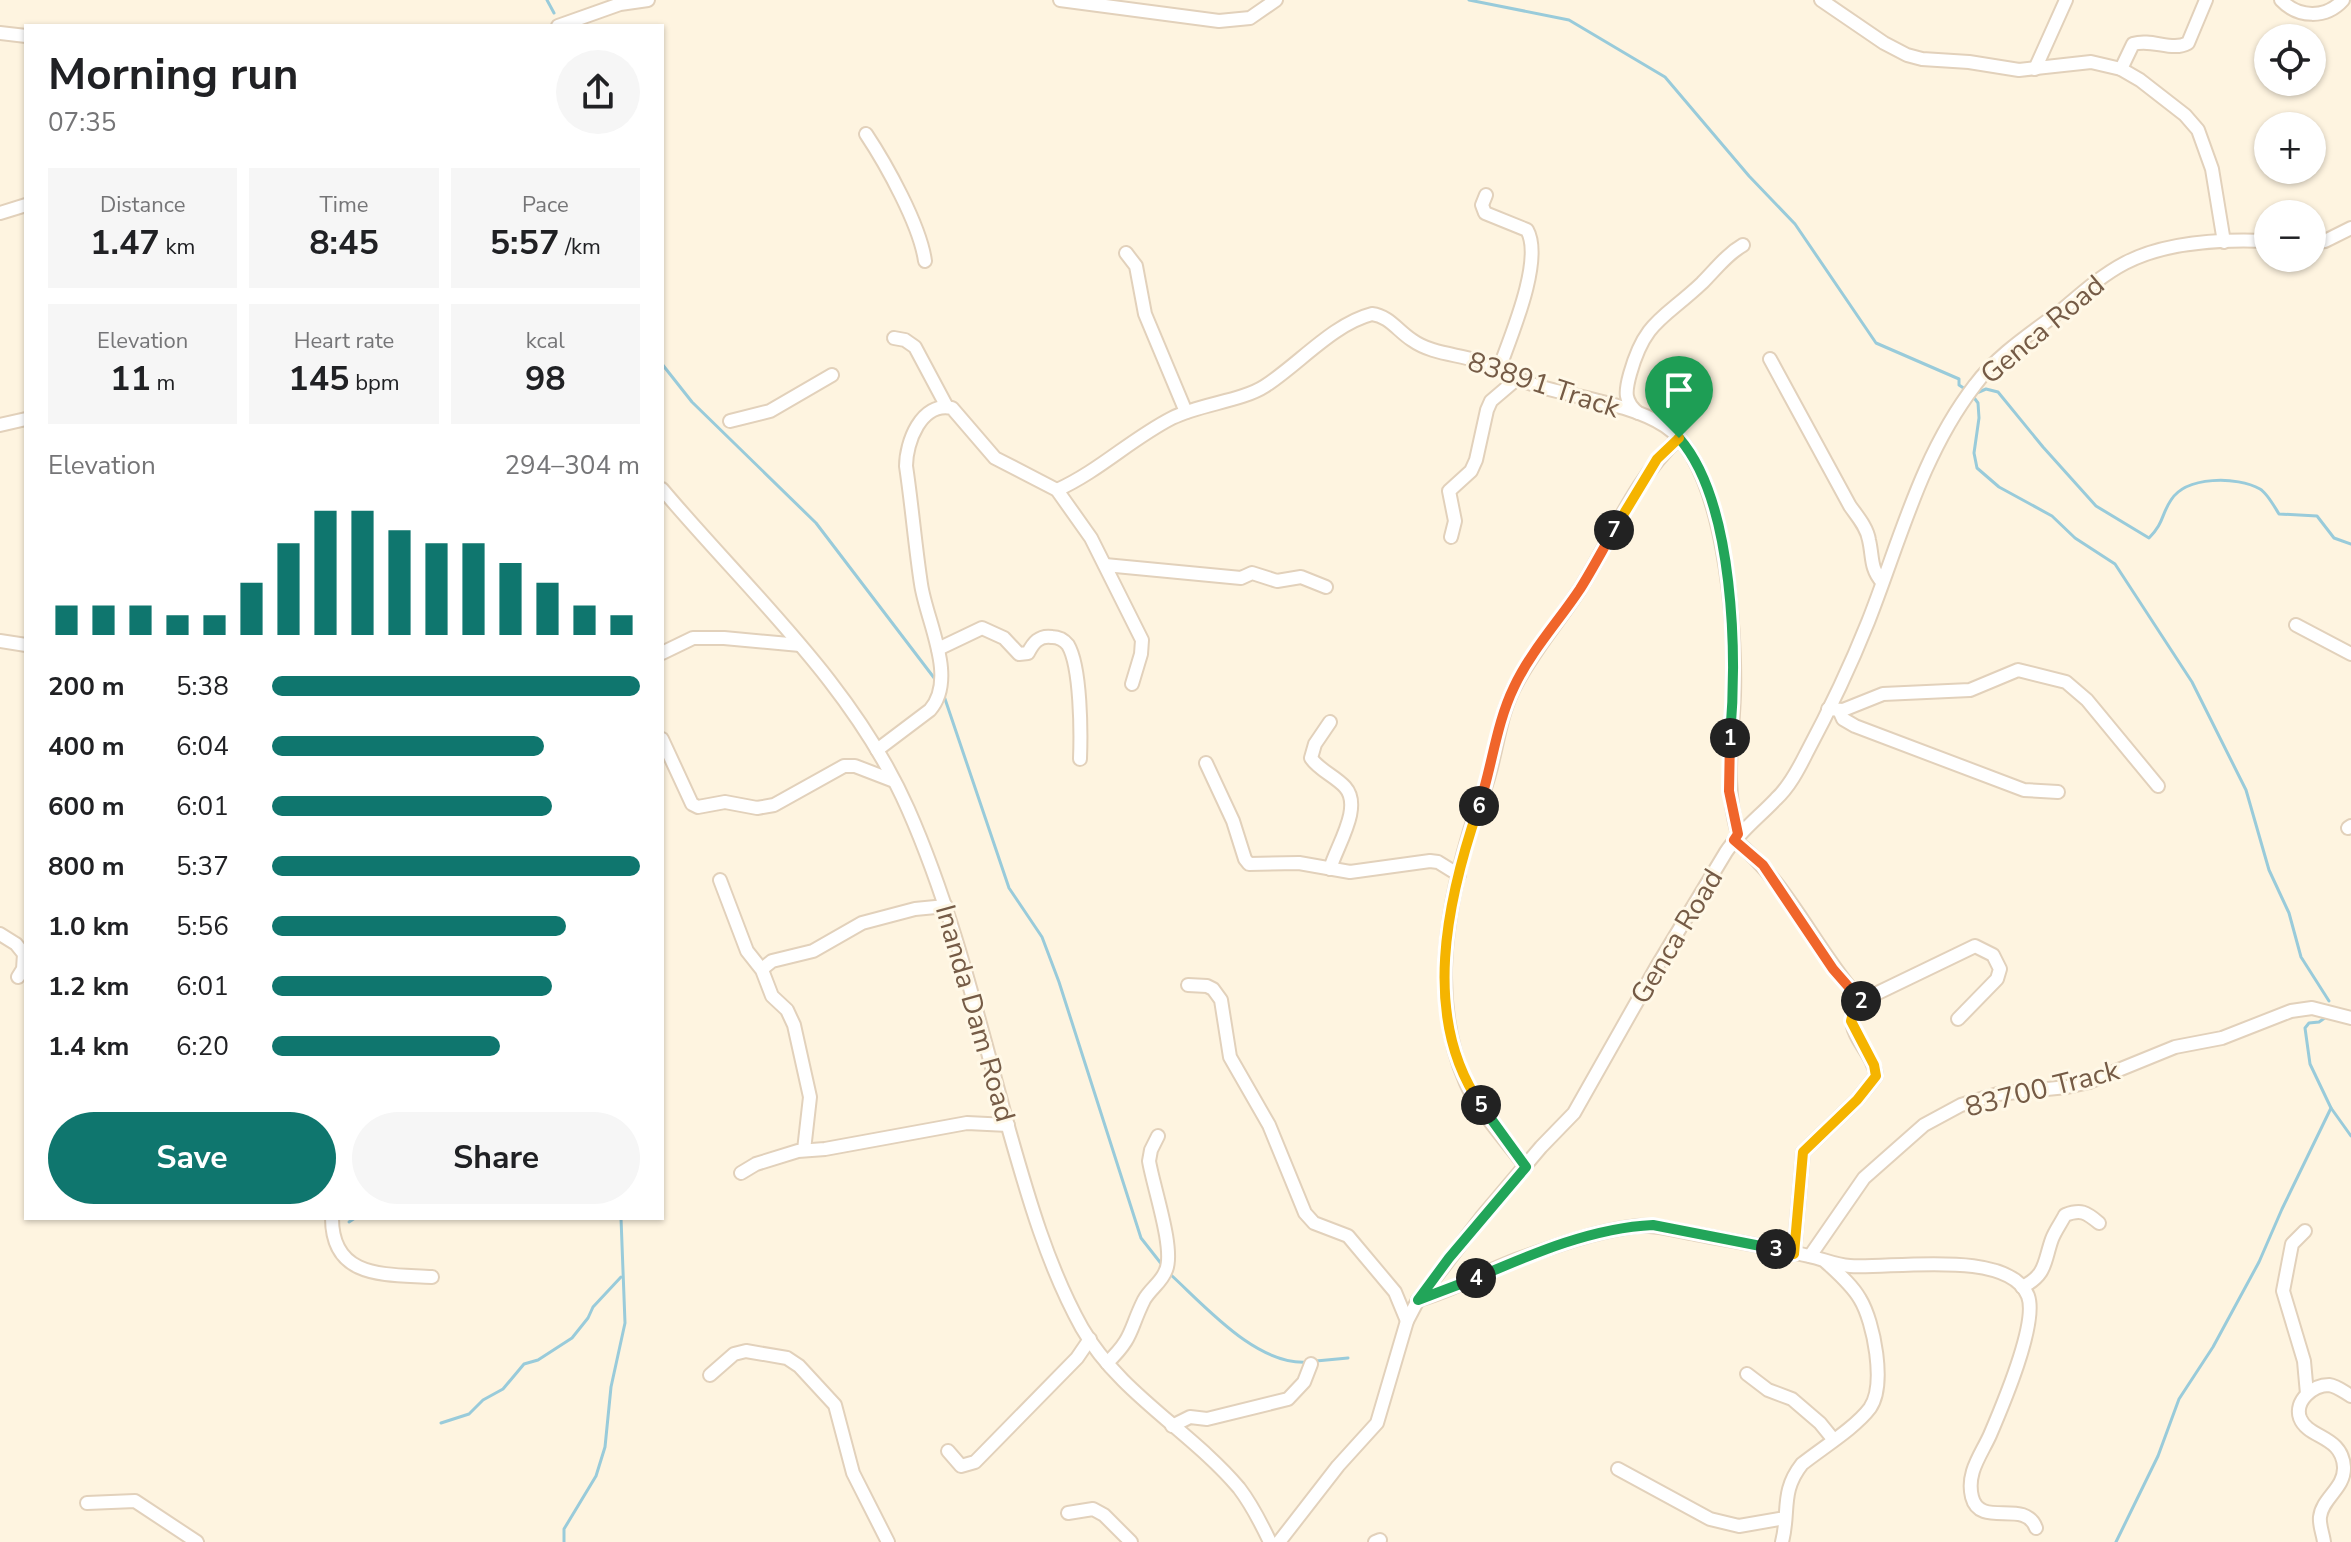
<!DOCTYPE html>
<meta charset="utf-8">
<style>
body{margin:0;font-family:"Nunito Sans",sans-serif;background:#f6f6f6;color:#202124;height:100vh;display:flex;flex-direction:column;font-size:30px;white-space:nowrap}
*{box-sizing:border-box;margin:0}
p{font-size:26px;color:#757577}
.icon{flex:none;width:44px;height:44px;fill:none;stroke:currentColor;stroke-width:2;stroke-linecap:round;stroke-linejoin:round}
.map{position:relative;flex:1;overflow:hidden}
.panel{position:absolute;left:24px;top:24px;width:640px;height:1196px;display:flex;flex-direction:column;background:#fff;border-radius:0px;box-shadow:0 2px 6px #0004}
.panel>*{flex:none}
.controls{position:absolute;left:2254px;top:24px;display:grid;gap:16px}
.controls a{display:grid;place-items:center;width:72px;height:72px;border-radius:50%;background:#fff;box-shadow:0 2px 6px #0004;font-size:40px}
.pin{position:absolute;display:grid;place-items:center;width:68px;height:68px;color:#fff;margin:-82px -34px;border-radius:50% 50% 50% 0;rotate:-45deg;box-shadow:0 0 8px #0007}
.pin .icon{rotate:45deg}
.km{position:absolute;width:40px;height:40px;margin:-20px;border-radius:50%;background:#222;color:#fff;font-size:22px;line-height:40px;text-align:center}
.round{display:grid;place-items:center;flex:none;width:84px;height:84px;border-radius:42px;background:#f6f6f6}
.summary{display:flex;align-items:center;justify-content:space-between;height:136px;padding:0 24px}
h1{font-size:44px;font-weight:700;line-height:60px}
.metrics{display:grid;grid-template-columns:repeat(3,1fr);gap:12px;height:136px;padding:8px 24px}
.metrics div{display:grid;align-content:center;border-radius:0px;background:#f6f6f6;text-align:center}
.metrics b{font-size:34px;font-weight:700}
.metrics small{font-size:22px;font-weight:400}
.metrics p{font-size:22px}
.chart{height:224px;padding:16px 24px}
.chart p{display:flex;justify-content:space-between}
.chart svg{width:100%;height:144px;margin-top:8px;stroke:#0f766e;stroke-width:6}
.button{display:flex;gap:16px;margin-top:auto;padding:16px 24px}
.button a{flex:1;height:92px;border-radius:48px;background:#0f766e;color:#fff;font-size:32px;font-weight:700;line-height:92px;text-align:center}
.button a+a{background:#f6f6f6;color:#202124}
ul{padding:0 24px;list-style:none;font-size:26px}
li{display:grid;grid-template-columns:128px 96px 1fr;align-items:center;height:60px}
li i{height:20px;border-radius:10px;background:#0f766e}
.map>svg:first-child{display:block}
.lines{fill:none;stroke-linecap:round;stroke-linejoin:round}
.stream{stroke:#99cbda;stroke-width:3}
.minor-casing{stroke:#e2d1bb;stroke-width:16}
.minor{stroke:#fff;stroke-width:12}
.split-1-casing{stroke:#fff;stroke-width:16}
.split-2-casing{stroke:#fff;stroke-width:16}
.split-3-casing{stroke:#fff;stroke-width:16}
.split-4-casing{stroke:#fff;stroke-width:16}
.split-5-casing{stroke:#fff;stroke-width:16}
.split-6-casing{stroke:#fff;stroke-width:16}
.split-7-casing{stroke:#fff;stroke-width:16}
.split-8-casing{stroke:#fff;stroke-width:16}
.split-1{stroke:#22a559;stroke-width:10}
.split-2{stroke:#f0652b;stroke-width:10}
.split-3{stroke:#f5b400;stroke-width:10}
.split-4{stroke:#22a559;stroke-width:10}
.split-5{stroke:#22a559;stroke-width:10}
.split-6{stroke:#f5b400;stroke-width:10}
.split-7{stroke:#f0652b;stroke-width:10}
.split-8{stroke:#f5b400;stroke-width:10}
.labels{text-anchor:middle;stroke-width:6;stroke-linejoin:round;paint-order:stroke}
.street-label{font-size:28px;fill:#755b46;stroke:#fff8e7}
</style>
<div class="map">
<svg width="2351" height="1542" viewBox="0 0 2351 1542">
<rect width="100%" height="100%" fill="#fef4e0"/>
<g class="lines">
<g class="stream">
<path d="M547,0L554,13"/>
<path d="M1469,0L1569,20L1665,77L1749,176L1795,224L1876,343L1959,379V385L1965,389"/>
<path d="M662,364L692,402L816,523L938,683"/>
<path d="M943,693L1009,888L1042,937L1059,982L1141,1238L1163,1266"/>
<path d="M2329,1001L2301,957L2289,913L2269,870L2246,790L2192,682L2115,564L2075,538L2052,516L1999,487L1977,468L1974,453L1979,418L1978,403L1972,395L1986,389L1998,392L2043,447L2096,506L2149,538C2164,523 2161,515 2171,500C2186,476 2237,476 2260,489C2267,493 2274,506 2279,514L2317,516L2334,538L2351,544"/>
<path d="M2329,1015L2319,1022L2309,1023L2305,1028L2310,1064L2331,1108L2351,1136"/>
<path d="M349,1222L355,1218"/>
<path d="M1170,1274C1206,1307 1257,1366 1308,1362"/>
<path d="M1316,1361L1348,1358"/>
<path d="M441,1423L469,1414L483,1400L503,1389L524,1364L538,1360L572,1338L588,1318L593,1307L621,1277"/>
<path d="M564,1542V1529L596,1476L605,1447L611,1387L625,1323L621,1218"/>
<path d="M2116,1542L2158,1456L2179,1399L2213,1347L2259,1262L2282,1209L2331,1108"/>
</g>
<g class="minor-casing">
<g id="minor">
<path d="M1060,0L1219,21L1250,18L1276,0"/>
<path d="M1821,0L1884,43L1907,55L1922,59L1969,62L2019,70L2091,62L2121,69L2140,80L2185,115L2198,130L2212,169L2224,242"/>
<path d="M2281,0C2298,18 2326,19 2343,0"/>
<path d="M558,26L620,4L648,0"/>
<path d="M0,33L26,36"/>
<path d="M2035,69L2066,0"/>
<path d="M2121,69L2133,44C2152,38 2172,52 2188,43L2206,0"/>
<path d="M866,134C886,164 920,225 925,261"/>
<path d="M1486,195L1482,205L1485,213L1527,230C1544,260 1510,338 1499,369"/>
<path d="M0,213L26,205"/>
<path d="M2312,243L2325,241L2351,228"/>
<path d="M1126,253L1136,266L1145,314L1186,412"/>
<path d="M894,338L905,340L915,347L947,407"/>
<path d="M1770,359L1850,506C1857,516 1867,527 1869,540C1873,557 1870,568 1882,582"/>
<path d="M1638,413C1624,401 1625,392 1630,374C1645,320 1664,319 1702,283C1716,269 1726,255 1743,245"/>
<path d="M730,421L770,411L832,375"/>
<path d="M0,425L26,419"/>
<path d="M662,489C748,591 853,684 908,809C953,911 979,1022 1009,1130C1028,1197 1048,1267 1082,1328C1120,1394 1191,1431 1239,1488C1252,1505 1261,1523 1270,1542"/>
<path d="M1057,490C1099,471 1131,439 1172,418C1200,404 1242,401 1265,386C1299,364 1333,324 1372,314C1389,316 1398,331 1412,340C1430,353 1454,354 1475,360C1493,365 1508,375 1526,382C1567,397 1628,402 1665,426C1725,465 1736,628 1734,695C1732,745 1724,784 1738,834"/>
<path d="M1451,537L1455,521L1449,491L1471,471L1476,460L1487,410L1491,401L1518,378"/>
<path d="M1105,565L1241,578L1252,573L1277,581L1301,577L1326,587"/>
<path d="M2296,625L2351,654"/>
<path d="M0,641L26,645"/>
<path d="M938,649L982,628L1004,638L1019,654L1028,653C1033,643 1039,635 1052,637C1058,637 1064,640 1068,645C1081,667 1081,733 1080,759"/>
<path d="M662,653L693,638H724L800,645"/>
<path d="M1828,709L1843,710L1883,694L1970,690L2018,670L2066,682L2087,700L2158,786"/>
<path d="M1839,710L1843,719L1855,726L2024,790L2058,792"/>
<path d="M1330,722L1315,744L1311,758C1319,770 1335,776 1345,787C1363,807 1337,845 1330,869"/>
<path d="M662,739L692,804L698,807L725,802L757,808L774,805L844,766H855L894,781"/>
<path d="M877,750L930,710C958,678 926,620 921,584C915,545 912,506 906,466C906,443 921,401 952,408L995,458L1057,490L1091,538L1142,640L1141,654L1132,684"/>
<path d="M1206,763L1233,821L1245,859L1249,864L1299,863L1350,872L1430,861L1438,862L1459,875"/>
<path d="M2348,828L2351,826"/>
<path d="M1734,840C1785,878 1817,952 1861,1001"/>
<path d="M720,880L747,951L762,970L772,996L787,1010L794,1025L810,1097L804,1150"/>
<path d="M0,934L16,944L24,954L23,969L18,977"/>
<path d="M762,969L772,961L813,951L862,923L915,909L946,906"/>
<path d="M1188,985L1207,986L1213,989L1221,1000L1230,1057L1269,1125L1305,1213L1314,1223L1348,1236L1395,1292L1407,1321"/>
<path d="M1526,1167C1508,1143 1477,1109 1466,1083C1431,1002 1445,916 1469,834C1475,813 1485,792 1490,771C1498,742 1501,711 1516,684C1534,650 1559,621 1580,589C1612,538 1635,478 1679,438"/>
<path d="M741,1173L756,1164L798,1151L825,1149L967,1123L1008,1125"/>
<path d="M332,1218C332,1280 387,1274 432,1277"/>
<path d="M2305,1231L2292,1244L2283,1291L2304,1361L2307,1394"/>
<path d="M1794,1254L1803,1152L1857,1100L1876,1076C1873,1047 1836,1030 1861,1001L1975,946L1993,955L2000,969L1997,979L1958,1019"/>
<path d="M1810,1256L1864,1178L1924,1125L1961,1105L1998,1094L2067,1087L2089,1082L2175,1047L2222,1038L2291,1011L2312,1008L2351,1018"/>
<path d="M2022,1287C2047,1275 2044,1261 2052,1239C2055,1231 2061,1223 2065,1215C2081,1209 2086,1212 2099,1223"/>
<path d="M1418,1300C1455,1290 1488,1269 1524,1257C1558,1245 1594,1232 1630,1227C1652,1223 1673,1230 1696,1234C1733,1241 1771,1247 1809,1256C1823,1259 1835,1265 1850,1266C1891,1269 2009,1248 2028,1296C2038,1323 2002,1407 1990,1435C1981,1455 1966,1473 1972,1497C1980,1529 2025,1498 2036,1528"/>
<path d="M1107,1363C1134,1337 1129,1330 1144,1300C1150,1289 1162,1282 1166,1270C1175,1249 1153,1186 1149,1161L1151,1150L1158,1136"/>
<path d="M1747,1374L1768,1390L1792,1399L1820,1423L1833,1439"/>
<path d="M710,1375L734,1354L746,1351L787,1358L799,1366L835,1405L853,1473L888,1542"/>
<path d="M1172,1426L1190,1417L1207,1419L1288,1399L1304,1382L1311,1364"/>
<path d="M948,1451L961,1466L975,1462L1077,1358L1090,1339"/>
<path d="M1618,1469L1710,1519L1739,1526L1785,1518"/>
<path d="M87,1503L135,1501L197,1542"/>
<path d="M1068,1513L1093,1509L1104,1515L1131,1542"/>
<path d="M1279,1542L1338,1466L1377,1423L1407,1321L1418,1300L1481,1218L1541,1147L1574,1113L1656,968L1726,852C1740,831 1759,817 1776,799C1789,787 1798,770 1806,754C1829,711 1850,667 1868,622C1900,541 1921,455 1975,385C1997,355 2033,332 2062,310C2082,293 2102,275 2125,263C2167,241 2222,239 2268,241"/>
<path d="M1375,1542L1380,1540"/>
<path d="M1782,1542C1790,1511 1780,1492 1802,1464C1822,1448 1855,1428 1870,1408C1886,1385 1874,1322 1860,1299C1852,1285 1838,1273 1826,1262"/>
<path d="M2324,1542C2323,1534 2319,1525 2320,1517C2322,1498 2345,1488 2344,1467C2342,1435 2308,1439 2300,1418C2294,1401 2313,1385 2329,1385C2337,1386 2344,1392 2351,1396"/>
</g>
</g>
<use href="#minor" class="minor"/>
</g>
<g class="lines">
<g class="split-1-casing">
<path id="split-1" d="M1679,438C1735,502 1737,656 1730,738"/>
</g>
<g class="split-2-casing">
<path id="split-2" d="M1730,738L1729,791L1738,834L1734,840L1763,865L1833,969L1861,1001"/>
</g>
<g class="split-3-casing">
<path id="split-3" d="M1776,1249L1794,1254L1803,1152L1857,1100L1876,1076L1874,1065L1851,1021L1854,1009L1861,1001"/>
</g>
<g class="split-4-casing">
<path id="split-4" d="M1476,1278C1532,1254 1591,1228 1653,1225L1776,1249"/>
</g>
<g class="split-5-casing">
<path id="split-5" d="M1476,1278L1418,1300L1449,1258L1526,1167L1481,1105"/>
</g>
<g class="split-6-casing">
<path id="split-6" d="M1479,806C1447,899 1420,1018 1481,1105"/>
</g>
<g class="split-7-casing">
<path id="split-7" d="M1479,806C1492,767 1496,724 1514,687C1531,651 1558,622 1580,589C1592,570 1603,549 1614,530"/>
</g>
<g class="split-8-casing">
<path id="split-8" d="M1614,530L1657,459L1679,438"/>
</g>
<use href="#split-1" class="split-1"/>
<use href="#split-2" class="split-2"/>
<use href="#split-3" class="split-3"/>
<use href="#split-4" class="split-4"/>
<use href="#split-5" class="split-5"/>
<use href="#split-6" class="split-6"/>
<use href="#split-7" class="split-7"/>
<use href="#split-8" class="split-8"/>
</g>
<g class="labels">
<g class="street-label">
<text transform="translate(2042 329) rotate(-40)" y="10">Genca Road</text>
<text transform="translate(1544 384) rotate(18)" y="10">83891 Track</text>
<text transform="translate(1676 936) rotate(-59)" y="10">Genca Road</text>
<text transform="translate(976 1013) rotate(74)" y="10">Inanda Dam Road</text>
<text transform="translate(2042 1088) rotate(-14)" y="10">83700 Track</text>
</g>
</g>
</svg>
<div class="controls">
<a><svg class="icon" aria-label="locate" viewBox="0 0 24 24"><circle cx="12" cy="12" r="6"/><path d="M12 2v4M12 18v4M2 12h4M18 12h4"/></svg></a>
<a>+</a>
<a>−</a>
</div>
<div class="pin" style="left:1679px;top:438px;background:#1e9e55"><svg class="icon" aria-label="arrive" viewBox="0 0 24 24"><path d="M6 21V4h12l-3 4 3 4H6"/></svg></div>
<b class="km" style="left:1730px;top:738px">1</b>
<b class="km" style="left:1861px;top:1001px">2</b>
<b class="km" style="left:1776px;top:1249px">3</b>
<b class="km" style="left:1476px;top:1278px">4</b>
<b class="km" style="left:1481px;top:1105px">5</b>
<b class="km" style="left:1479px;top:806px">6</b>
<b class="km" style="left:1614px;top:530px">7</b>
<section class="panel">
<div class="summary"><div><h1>Morning run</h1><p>07:35</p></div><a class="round"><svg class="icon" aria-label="share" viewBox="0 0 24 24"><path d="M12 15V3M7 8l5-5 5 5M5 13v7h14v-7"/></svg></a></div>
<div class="metrics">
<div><p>Distance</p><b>1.47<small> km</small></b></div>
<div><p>Time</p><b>8:45</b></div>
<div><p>Pace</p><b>5:57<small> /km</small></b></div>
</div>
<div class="metrics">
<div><p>Elevation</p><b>11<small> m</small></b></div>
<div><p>Heart rate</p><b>145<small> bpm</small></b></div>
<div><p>kcal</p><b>98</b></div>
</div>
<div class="chart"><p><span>Elevation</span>294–304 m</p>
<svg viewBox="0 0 160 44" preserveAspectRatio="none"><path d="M5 44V35M15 44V35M25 44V35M35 44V38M45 44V38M55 44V28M65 44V16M75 44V6M85 44V6M95 44V12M105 44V16M115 44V16M125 44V22M135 44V28M145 44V35M155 44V38"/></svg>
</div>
<ul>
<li><b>200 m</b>5:38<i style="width:100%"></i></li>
<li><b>400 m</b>6:04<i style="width:74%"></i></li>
<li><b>600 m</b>6:01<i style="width:76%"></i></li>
<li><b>800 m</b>5:37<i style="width:100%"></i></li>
<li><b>1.0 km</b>5:56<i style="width:80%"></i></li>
<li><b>1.2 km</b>6:01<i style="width:76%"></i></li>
<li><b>1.4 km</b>6:20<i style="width:62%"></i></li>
</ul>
<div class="button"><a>Save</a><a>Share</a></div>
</section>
</div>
